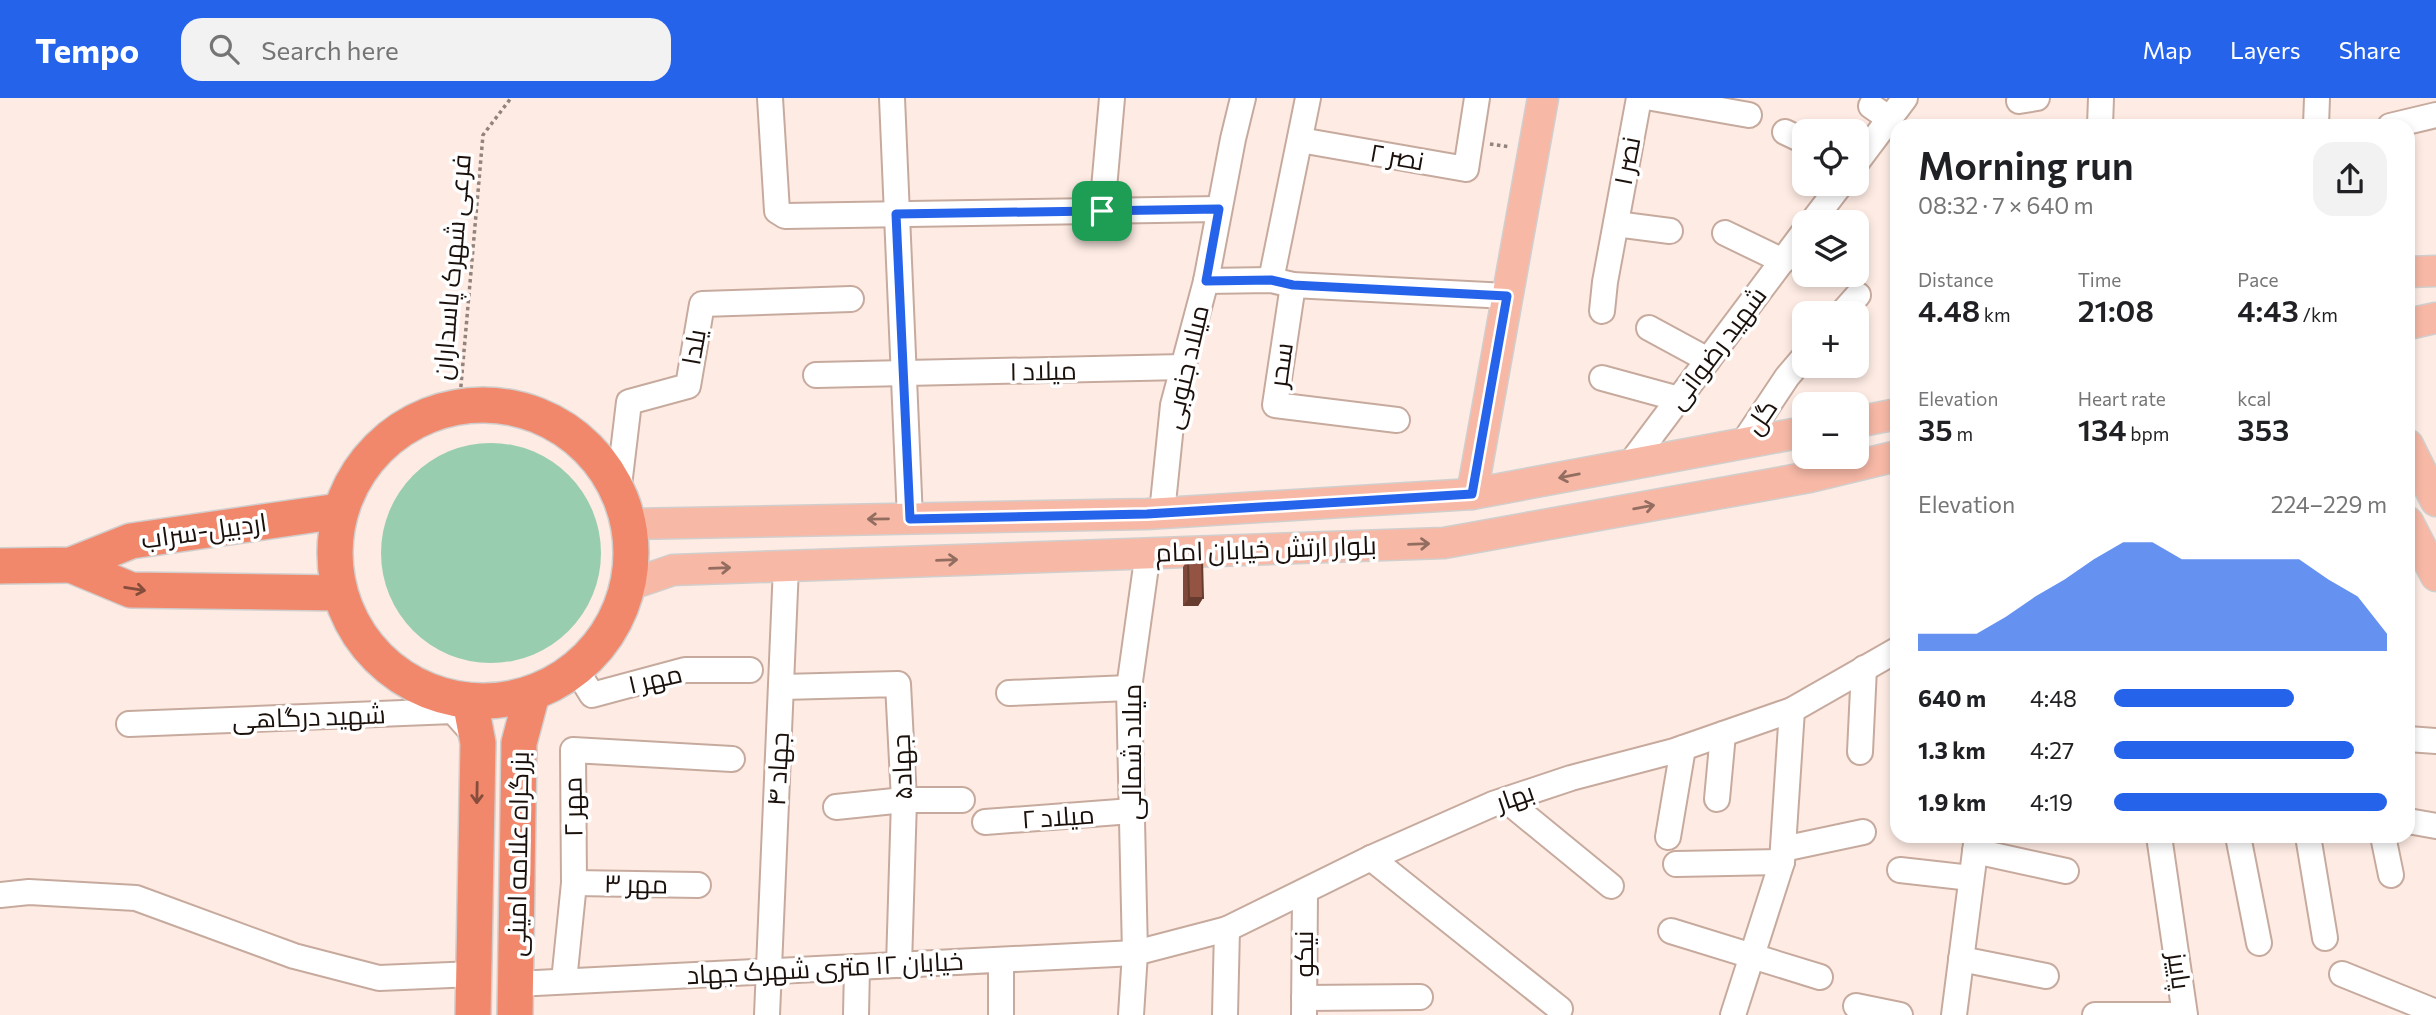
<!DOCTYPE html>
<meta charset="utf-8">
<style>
body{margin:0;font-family:Commissioner,Cairo,sans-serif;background:#f2f2f2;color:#202124;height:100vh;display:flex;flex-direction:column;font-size:26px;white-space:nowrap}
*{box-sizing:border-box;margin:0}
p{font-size:23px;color:#757577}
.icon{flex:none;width:38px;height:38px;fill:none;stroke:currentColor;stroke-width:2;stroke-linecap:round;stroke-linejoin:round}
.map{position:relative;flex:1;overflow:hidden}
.side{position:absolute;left:1890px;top:21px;width:525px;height:724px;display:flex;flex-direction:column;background:#fff;border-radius:21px;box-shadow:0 4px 10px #0003}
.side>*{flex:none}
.controls{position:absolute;left:1792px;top:21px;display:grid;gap:14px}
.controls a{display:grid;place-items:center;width:77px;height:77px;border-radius:14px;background:#fff;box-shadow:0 4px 10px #0003;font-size:35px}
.pin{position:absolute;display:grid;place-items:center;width:60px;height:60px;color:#fff;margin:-30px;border-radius:14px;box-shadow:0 4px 10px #0006}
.round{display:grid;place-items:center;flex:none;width:74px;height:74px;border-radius:21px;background:#f2f2f2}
.head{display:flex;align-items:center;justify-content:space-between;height:119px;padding:0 28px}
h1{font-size:38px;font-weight:600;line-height:52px}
.stats{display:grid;grid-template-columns:repeat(3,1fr);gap:10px;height:119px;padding:7px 28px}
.stats div{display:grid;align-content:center}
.stats b{font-size:30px;font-weight:600}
.stats small{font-size:19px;font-weight:400}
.stats p{font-size:19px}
.chart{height:196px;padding:14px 28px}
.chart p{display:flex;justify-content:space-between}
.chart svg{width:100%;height:126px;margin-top:7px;fill:#2563eb;opacity:.7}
ul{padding:0 28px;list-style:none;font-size:23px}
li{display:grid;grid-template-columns:112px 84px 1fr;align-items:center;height:52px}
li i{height:18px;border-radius:9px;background:#2563eb}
header{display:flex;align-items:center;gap:42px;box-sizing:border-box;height:98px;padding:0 35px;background:#2563eb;color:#fff}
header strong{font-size:33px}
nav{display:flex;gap:38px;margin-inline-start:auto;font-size:24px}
.search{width:490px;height:63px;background:#f2f2f2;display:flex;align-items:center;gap:18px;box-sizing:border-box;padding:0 24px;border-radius:21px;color:#757577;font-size:26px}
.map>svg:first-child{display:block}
.green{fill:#99cdb0}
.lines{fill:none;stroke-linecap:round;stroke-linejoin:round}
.minor-casing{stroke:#c7aa9e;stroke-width:28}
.major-casing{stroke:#d1cfce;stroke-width:33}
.highway-casing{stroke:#d1cfce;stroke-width:38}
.path{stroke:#92837d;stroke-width:3.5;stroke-dasharray:3.5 3.5;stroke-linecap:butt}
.minor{stroke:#fff;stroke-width:24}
.major{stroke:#f7b8a6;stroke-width:30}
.highway{stroke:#f2886b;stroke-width:35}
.wall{fill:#7f483a}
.shaded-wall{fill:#683b2f}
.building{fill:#945443;stroke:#683b2f;stroke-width:2}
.oneway{stroke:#946d61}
.oneway2{stroke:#864c3c}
.route-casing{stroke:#fff;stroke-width:14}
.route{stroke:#2563eb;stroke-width:9}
.labels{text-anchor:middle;stroke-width:7;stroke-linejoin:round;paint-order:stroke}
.street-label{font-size:26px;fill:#1b110c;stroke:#fff}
</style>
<header>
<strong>Tempo</strong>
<div class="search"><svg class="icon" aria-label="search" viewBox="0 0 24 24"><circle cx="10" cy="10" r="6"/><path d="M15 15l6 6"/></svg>Search here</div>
<nav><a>Map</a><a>Layers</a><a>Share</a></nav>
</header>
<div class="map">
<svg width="2436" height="917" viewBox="0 0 2436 917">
<rect width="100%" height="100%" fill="#feece4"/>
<circle class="green" cx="491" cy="455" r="110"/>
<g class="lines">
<g class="minor-casing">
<g id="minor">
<path d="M770,0L777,113L785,118L1219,111"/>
<path d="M892,0L910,421"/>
<path d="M1652,0L1749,17"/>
<path d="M2019,3L2037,0"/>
<path d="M1871,8L1890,21"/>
<path d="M2100,28L2101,0"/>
<path d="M2316,28L2317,0"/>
<path d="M2390,28L2436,17"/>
<path d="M1785,34L1804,43"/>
<path d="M1300,42L1466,71L1477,0"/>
<path d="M1857,64L1905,0"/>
<path d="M1102,113L1112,0"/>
<path d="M1812,124L1841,86"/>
<path d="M1616,126L1670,133"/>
<path d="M1725,135L1783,163"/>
<path d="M1271,182L1308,0"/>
<path d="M1206,183L1271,182L1293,187L1507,198"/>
<path d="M1293,187L1275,307L1397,322"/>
<path d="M1602,213L1605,184L1639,0"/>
<path d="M1842,215L1858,197"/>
<path d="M1649,230L1708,262"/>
<path d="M816,277L1183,269"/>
<path d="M1602,280L1679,301"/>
<path d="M1743,345L1787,279L1804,259"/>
<path d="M1630,366L1804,134"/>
<path d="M618,396L629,304L688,288L702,206L851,201"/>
<path d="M1162,415L1173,307L1206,183L1233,41L1243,0"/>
<path d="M576,571L592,597L685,572H750"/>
<path d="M782,589L898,586L904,702L899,867"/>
<path d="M1009,595L1129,590"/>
<path d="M129,626L453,613L477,640"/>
<path d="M2408,641L2436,643"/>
<path d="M1860,654L1864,570"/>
<path d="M1717,701L1723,636"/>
<path d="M1506,702L1611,788"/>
<path d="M836,709L904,702H962"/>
<path d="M2408,723L2436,728"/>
<path d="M985,724L1132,713"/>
<path d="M2238,738L2259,845"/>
<path d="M2308,738L2325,840"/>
<path d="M2383,738L2391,777"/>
<path d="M1668,739L1683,650"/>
<path d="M1783,751L1863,734"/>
<path d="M1975,753L2066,773"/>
<path d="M1371,760L1560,911"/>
<path d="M1676,766L1782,764"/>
<path d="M1900,772L1971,780"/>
<path d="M574,785L698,787"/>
<path d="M0,797L29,794L136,800L294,858L379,880L474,876"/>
<path d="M1671,833L1820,879"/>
<path d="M1961,861L2046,878"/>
<path d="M2342,876L2436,914"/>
<path d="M564,883L574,785L573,652L732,661"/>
<path d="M516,886L1135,855L1227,831L1371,760L1493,706L1571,680L1674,653L1792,612L1897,552"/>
<path d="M1304,900L1420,899"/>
<path d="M1856,908L1900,917"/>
<path d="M767,917L786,468"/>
<path d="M856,917L857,869"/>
<path d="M1001,917V862"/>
<path d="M1131,917L1135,855L1129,590L1148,454"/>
<path d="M1225,917L1227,831"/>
<path d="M1304,917L1305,795"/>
<path d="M1733,917L1782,764L1792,612"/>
<path d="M1954,917L1977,738"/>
<path d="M2095,917H2185L2159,738"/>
</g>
</g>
<g class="major-casing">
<g id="major">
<path d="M2408,174L2436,173"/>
<path d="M2408,226L2436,220"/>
<path d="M1857,324L1897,316"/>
<path d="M2408,347L2436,403"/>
<path d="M1472,396L1543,0"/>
<path d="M2408,424L2436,478"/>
<path d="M630,426L1147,416L1472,396L1804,334"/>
<path d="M629,487L673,472L1444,445L1810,379L1897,358"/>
</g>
</g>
<g class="highway-casing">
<g id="highway">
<circle cx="483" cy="455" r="148"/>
<path d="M71,467L131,492L339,495"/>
<path d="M0,468L71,467L131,443L339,413"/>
<path d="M470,603L478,645L473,917"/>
<path d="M515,917L519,645L532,596"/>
</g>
</g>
<g class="path">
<path d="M1490,46L1510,49"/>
<path d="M459,310L483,37L511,0"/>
</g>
<use href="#minor" class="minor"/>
<use href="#major" class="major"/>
<use href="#highway" class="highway"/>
</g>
<path class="wall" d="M1188,461L1203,500L1198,508H1183V469Z"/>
<path class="shaded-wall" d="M1189,500H1203L1198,508H1183Z"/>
<path class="building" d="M1188,461H1202L1203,500H1189Z"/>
<defs><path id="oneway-shaft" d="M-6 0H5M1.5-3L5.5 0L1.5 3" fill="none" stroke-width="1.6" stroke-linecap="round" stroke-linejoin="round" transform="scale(1.75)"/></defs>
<g class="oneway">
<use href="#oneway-shaft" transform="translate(1569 378) rotate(169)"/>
<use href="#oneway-shaft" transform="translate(1644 409) rotate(-10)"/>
<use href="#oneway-shaft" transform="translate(878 421) rotate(179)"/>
<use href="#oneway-shaft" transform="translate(1419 446) rotate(-2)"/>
<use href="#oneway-shaft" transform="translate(947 462) rotate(-2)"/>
<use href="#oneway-shaft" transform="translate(720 470) rotate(-2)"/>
</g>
<g class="oneway2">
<use href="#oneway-shaft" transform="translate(135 491) rotate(9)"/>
<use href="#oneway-shaft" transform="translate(477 695) rotate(91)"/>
</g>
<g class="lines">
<g class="route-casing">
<path id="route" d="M1219,111L1206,183L1271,182L1293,187L1507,198L1472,396L1147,416L910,421L896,116Z"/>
</g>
<use href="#route" class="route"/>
</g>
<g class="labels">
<g class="street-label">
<text transform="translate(1397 59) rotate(10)" y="9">نصر ۲</text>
<text transform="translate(1627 63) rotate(-79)" y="9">نصر ۱</text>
<text transform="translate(452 169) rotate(-85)" y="9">فرعی شهرک پاسداران</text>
<text transform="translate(694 249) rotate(-80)" y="9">یلدا</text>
<text transform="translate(1717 250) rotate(-53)" y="9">شهید رضوانی</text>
<text transform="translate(1281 267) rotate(-82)" y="9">سحر</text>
<text transform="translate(1186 269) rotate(-77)" y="9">میلاد جنوبی</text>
<text transform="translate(1043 273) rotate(-1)" y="9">میلاد ۱</text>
<text transform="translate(1761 319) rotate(-56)" y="9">گل</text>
<text transform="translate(204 433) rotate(-8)" y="9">اردبیل-سراب</text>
<text transform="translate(1266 451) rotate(-2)" y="9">بلوار ارتش خیابان امام</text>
<text transform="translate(655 581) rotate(-13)" y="9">مهر ۱</text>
<text transform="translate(309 619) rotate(-2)" y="9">شهید درگاهی</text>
<text transform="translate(1132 654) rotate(-90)" y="9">میلاد شمالی</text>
<text transform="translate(902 669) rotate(-92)" y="9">جهاد۵</text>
<text transform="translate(778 671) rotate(-87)" y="9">جهاد ۴</text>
<text transform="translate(1515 699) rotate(-19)" y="9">بهار</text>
<text transform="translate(573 709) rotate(-91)" y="9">مهر ۲</text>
<text transform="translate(1058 719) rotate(-4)" y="9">میلاد ۲</text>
<text transform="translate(518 756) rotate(-89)" y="9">بزرگراه علامه امینی</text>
<text transform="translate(636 786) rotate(1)" y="9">مهر ۳</text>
<text transform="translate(1304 856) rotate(-90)" y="9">نیکو</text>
<text transform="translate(825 870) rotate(-3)" y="9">خیابان ۱۲ متری شهرک جهاد</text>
<text transform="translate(2179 873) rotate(82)" y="9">پاییز</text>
</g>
</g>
</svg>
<div class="controls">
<a><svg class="icon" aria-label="locate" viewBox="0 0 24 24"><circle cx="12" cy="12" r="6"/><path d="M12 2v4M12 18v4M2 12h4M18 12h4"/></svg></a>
<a><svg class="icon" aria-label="layers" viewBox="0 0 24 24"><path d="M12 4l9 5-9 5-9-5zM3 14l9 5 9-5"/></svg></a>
<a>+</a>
<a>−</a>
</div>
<div class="pin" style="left:1102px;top:113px;background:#1e9e55"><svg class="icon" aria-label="arrive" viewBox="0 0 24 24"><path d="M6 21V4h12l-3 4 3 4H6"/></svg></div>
<section class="side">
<div class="head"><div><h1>Morning run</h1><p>08:32 · 7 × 640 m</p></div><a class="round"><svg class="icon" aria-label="share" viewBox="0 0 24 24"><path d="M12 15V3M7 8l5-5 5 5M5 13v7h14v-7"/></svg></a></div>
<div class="stats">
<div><p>Distance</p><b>4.48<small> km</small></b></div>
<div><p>Time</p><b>21:08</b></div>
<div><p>Pace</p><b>4:43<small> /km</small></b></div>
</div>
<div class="stats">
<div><p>Elevation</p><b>35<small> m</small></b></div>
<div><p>Heart rate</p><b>134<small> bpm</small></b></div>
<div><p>kcal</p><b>353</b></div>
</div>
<div class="chart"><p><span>Elevation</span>224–229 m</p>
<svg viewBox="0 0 160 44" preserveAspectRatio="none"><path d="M0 44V38L10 38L20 38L30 32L40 25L50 19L60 12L70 6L80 6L90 12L100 12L110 12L120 12L130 12L140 19L150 25L160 38V44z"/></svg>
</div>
<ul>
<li><b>640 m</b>4:48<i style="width:66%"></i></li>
<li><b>1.3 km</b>4:27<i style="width:88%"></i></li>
<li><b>1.9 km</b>4:19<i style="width:100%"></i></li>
</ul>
</section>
</div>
